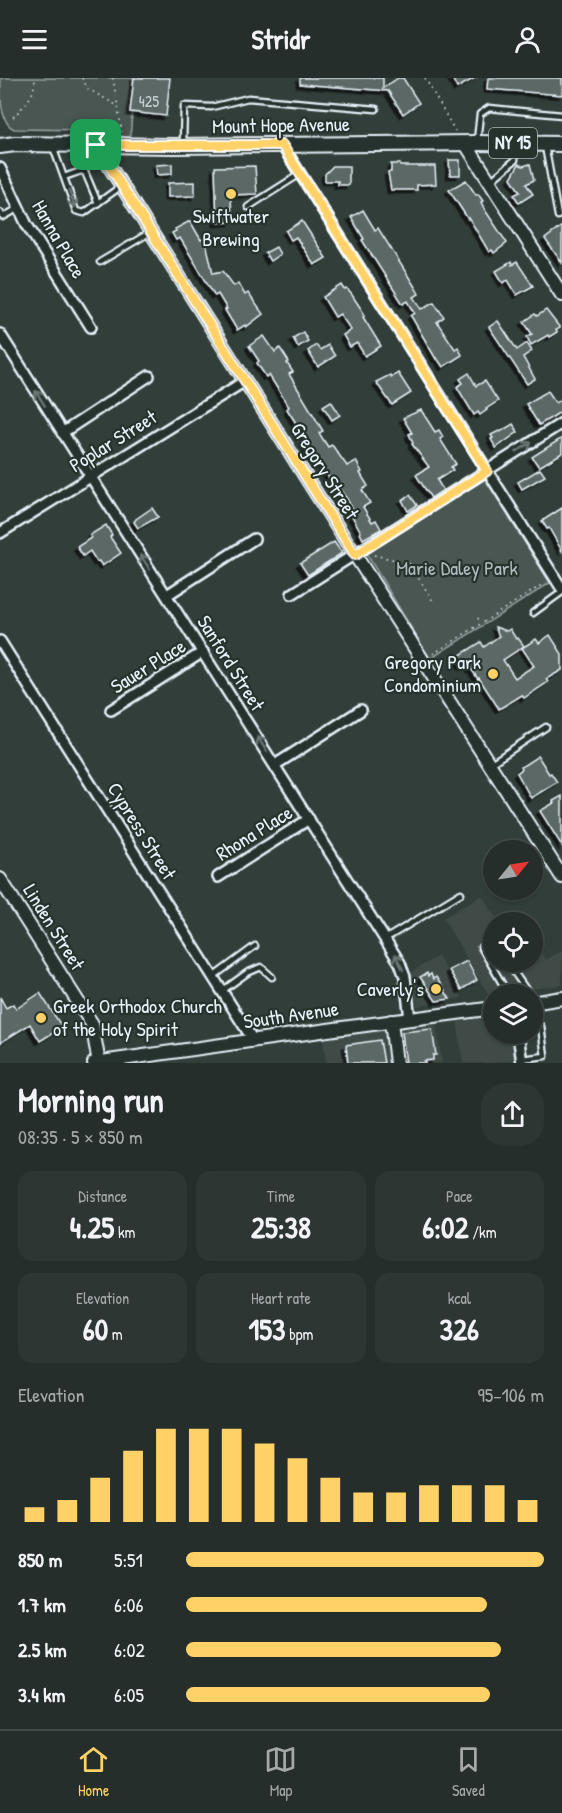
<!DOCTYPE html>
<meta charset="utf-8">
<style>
body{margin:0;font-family:"Patrick Hand",sans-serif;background:#2e3633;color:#f1f3f6;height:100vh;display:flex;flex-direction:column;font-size:22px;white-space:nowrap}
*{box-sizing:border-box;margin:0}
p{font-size:20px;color:#a4a8a9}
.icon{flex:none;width:33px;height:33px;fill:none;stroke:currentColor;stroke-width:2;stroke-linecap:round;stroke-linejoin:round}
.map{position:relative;height:985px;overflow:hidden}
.sheet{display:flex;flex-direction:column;background:#262e2b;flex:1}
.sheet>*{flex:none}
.needle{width:39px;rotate:60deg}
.tools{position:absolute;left:483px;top:762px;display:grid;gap:12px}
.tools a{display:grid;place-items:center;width:60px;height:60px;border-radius:50%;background:#262e2b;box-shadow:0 2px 4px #0004,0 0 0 2px #424a47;font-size:30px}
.pin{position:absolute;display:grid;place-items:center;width:51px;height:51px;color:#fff;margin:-26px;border-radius:12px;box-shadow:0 3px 9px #0006}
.round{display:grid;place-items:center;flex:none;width:63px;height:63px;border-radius:24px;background:#2e3633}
.headline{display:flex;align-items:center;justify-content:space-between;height:102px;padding:0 18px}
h1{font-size:33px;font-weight:700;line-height:45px}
.stats{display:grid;grid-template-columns:repeat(3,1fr);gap:9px;height:102px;padding:6px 18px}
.stats div{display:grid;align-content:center;border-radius:15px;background:#2e3633;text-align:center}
.stats b{font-size:30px;font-weight:700}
.stats small{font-size:16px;font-weight:400}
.stats p{font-size:16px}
.chart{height:168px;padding:12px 18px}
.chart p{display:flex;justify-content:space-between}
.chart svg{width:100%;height:108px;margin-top:6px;stroke:#ffd166;stroke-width:6}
ul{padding:0 18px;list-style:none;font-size:20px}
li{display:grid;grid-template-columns:96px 72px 1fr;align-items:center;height:45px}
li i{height:15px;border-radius:8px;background:#ffd166}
header{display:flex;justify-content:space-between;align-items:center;height:78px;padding:0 18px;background:#262e2b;font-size:27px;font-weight:700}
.menu{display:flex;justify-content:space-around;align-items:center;height:84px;border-top:2px solid #424a47;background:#262e2b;font-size:16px;color:#a4a8a9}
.menu a{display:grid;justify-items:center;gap:3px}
.menu .active{color:#ffd166}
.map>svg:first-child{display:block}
.built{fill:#3f4b46}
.green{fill:#495651;stroke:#98a4a4;stroke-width:1.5}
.building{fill:#5c6865;stroke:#e8f1f8;stroke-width:1.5;filter:url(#shadow)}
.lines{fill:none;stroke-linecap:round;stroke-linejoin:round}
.lane-casing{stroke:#e8f1f8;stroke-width:9}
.street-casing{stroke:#e8f1f8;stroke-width:14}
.secondary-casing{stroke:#e8f1f8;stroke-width:16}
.primary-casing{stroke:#e8f1f8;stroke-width:18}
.path{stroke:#e8f1f8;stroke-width:1.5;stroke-dasharray:1.5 4.5;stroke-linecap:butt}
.lane{stroke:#26332d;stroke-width:4.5}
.street{stroke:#26332d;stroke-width:9}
.secondary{stroke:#26332d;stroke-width:12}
.primary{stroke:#26332d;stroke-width:14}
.oneway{stroke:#6a7674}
.route-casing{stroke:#fff;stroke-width:12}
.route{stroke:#ffd166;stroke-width:8}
.poi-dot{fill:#ffd166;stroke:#26332d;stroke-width:2}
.labels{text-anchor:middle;stroke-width:4.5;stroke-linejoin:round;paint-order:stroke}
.number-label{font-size:16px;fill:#c5cfd3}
.shield{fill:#26332d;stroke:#aeb8bb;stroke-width:1.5}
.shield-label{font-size:18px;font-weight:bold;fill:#e8f1f8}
.street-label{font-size:20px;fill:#e8f1f8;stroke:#26332d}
.poi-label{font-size:20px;fill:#e8f1f8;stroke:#26332d;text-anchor:end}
.park-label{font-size:20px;fill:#b0bbbe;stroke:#26332d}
</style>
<header><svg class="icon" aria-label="menu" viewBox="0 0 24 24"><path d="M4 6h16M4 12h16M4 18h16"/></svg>Stridr<svg class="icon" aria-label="person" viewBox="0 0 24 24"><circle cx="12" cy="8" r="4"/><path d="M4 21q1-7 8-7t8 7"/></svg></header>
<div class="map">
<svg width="562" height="985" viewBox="0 0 562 985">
<defs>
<filter id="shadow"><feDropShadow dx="-3.5" dy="3.5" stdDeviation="0" flood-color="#0009"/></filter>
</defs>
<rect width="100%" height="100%" fill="#323e39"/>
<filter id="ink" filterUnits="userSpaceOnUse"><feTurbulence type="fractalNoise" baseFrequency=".0167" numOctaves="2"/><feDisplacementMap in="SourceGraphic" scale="12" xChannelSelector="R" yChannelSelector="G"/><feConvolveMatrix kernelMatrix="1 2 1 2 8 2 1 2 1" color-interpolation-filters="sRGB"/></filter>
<g filter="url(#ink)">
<g class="built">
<path d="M482,817L499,844H494V884H532L533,872L538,869L546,882L562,872V907L488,916L443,840Z"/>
<path d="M438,878L462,920L417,928L410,895Z"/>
<path d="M493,938L494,956H514L518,981L492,985H463L457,943Z"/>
<path d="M436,946L442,985H326L323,961Z"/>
</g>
<g class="green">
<path d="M1,0H135L130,60L93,52L14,51C0,45 0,17 1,0Z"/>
<path d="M484,399L550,505L430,581L366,475Z"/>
</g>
<g class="building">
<path d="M134,0H170L166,38L130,34Z"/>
<path d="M300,0H383V10L398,0H403L419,25L403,36L388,13L300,6Z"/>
<path d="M452,0H475L457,10Z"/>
<path d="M488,0H562V17L487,11Z"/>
<path d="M449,82H460V97H450Z"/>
<path d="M172,86V96L157,97L156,87Z"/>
<path d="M391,86H400V88H435L436,106L417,107V112H391L388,94H391Z"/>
<path d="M519,86L523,88L530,86L534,102L526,106L533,116L519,125L514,117L520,114L511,100Z"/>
<path d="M255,88L257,116L231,117L232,144L217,145L215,89Z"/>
<path d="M333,88H349V107H338V103H325V96Z"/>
<path d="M466,102L476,117L478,116L483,123L481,124L485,132L507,165L494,175L492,172L489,174L469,140L468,141L449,112Z"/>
<path d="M195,104V118L168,119V105Z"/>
<path d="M363,132L375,152L378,150L415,209L419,216L414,219L422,231L434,224L444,239L437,244L455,271L458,269L462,277L443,289L437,280L436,281L411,238L415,235L408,223L403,226L362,162L364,161L351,139Z"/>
<path d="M190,143L201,162L205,160L213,195L223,193L234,208L238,205L245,217L248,215L263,236L246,249L245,247L237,252L225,232L227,231L218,216L215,218L180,160L176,162L172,155L176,153L175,151Z"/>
<path d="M302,143L326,180L314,187L296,159L291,162L286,153Z"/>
<path d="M562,148V185L545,161Z"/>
<path d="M276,169L280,176L270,183L265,175Z"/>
<path d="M511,184L512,187L517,184L533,208L517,217L508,202L503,205L496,193Z"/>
<path d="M342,207L345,212L347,211L352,217L365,237L363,239L381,268L365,278L357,265L350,269L343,257L351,252L340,236L335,239L323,219Z"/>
<path d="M546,232L560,250L556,252L557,254L549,259L548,257L531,267L527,259L532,256L524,244L535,236L537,238Z"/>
<path d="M498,243L517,272L527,265L532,273L523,279L535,301L527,306L489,249Z"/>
<path d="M303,254L308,263L298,269L293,260Z"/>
<path d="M264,258L275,274L280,270L289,284L287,285L293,294L289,296L323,353L319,355L328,369L332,367L347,388L356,383L362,394L360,395L368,408L362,412L370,425L363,429L372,444L376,442L381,451L363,461L360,455L361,454L352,438L355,436L347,421L338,409L335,411L320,384L319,385L312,374L310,375L305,366L308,364L287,331L289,329L269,297L266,299L257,285L259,283L249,268Z"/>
<path d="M316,267L320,272L328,267L335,278L318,289L308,273Z"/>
<path d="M398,295L411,315L392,327L376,304L390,297L391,299Z"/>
<path d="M469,295L476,308L485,303L498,323L486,331L487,332L480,337L478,334L474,337L457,309L463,305L460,301Z"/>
<path d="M548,313L556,325L562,321V333L539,347L526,326Z"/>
<path d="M331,323L340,337L332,342L323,328Z"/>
<path d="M421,332L435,354L439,352L443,359L440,361L456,386L451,389L453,392L437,402L443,412L431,420L416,397L429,389L412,366L413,365L409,356L412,355L403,340Z"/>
<path d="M513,346L518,354L496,370L491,361L493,360L491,357L499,353L500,354Z"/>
<path d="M562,360V375L539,389L532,379Z"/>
<path d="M540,391L545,398L522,411L518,404Z"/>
<path d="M410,417L417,427L408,433L402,422Z"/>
<path d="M152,430L158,439L138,450L134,444L136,441Z"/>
<path d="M562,430V473L549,450L547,451L542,443Z"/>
<path d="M106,447L112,457L110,459L121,475L102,488L99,483L97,484L90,473L83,478L77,469L91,460L90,457Z"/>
<path d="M334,464L342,475L308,497L300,485Z"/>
<path d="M495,549L507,553L510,551L516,561L518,560L524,568L503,582L515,600L534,588L522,570L536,561L539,565L550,557L562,576V592L546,601L548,604L524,620L522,617L499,631L479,600L478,601L468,586L463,589L457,579L481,564L484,569L499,558Z"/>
<path d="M538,678L549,696L551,695L557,704L531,720L517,695L522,691L521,689Z"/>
<path d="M562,718V768L540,733L554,725L553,723Z"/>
<path d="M467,883L477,902L461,912L449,892Z"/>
<path d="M427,895L428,898L431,896L433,901L436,899L450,921L436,923L420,899Z"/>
<path d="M40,915L62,949L40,963L30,946L0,965V919L6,930L13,926L16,931Z"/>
<path d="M432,951L436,977H433V982L424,983L425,985H406L402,954Z"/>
<path d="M380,962L384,985H348L346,967Z"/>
</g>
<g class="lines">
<g class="lane-casing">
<g id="lane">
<path d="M477,63L480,36L489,30L562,37"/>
<path d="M183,65L184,28L212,29L248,20L376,31"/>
<path d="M545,68L558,138"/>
<path d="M53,69L76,133L84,135L120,109"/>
<path d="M64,99L81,93L85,94L98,125"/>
<path d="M492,102L515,82"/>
<path d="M248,129L300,96"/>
<path d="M0,134L3,139L19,130"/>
<path d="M100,184L149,155"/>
<path d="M533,535L562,514"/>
<path d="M490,686L546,649"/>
<path d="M385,861L461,815"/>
<path d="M481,869L508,916"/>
<path d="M507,884L529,916"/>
<path d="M213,899L255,868"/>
<path d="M222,913L247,895L261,889L272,899"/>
<path d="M522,981L545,978L541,948L532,950"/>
</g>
</g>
<g class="street-casing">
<g id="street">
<path d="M282,67L562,511"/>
<path d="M0,90L27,147L91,249"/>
<path d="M0,256L400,885L405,899L410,941"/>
<path d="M62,355L149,298"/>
<path d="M0,455L245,303"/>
<path d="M292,516L562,345"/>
<path d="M167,517L254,461"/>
<path d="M0,563L253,962"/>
<path d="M111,632L203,574"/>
<path d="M275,687L361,632"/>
<path d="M218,799L309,741"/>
<path d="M518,956L522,985"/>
</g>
</g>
<g class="secondary-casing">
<g id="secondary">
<path d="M465,65L562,217"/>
<path d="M96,67L355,477L562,799"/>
<path d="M0,801L92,946L99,985"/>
<path d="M532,925L562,920"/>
<path d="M391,943L396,985"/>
<path d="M94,985L335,951L494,930"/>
</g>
</g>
<g class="primary-casing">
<path id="primary" d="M0,68L15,66L175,68L476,65L562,66"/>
</g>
<g class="path">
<path d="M82,0L88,11L118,28"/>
<path d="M113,0L122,54"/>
<path d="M425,0L455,53"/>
<path d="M13,39C25,27 35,18 35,0"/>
<path d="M374,477L409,485L433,523"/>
<path d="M478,540L480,545"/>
<path d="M433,576L545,505"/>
</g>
<use href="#lane" class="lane"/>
<use href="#street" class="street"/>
<use href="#secondary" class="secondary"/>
<use href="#primary" class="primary"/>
</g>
<defs><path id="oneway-shaft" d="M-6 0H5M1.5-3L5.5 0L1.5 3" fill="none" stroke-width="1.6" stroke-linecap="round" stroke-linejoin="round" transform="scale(1.5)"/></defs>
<g class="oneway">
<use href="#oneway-shaft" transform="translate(72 121) rotate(70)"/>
<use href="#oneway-shaft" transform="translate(40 320) rotate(-122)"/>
<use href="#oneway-shaft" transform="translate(524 369) rotate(-32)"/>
<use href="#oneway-shaft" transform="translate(145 484) rotate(-123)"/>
<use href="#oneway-shaft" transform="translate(262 666) rotate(-123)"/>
<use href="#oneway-shaft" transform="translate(399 884) rotate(-117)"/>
</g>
</g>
<g class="lines" filter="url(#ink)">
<g class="route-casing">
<path id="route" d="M96,67H282L487,393L355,477Z"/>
</g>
<use href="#route" class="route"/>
</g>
<g class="poi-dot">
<circle cx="231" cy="116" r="6"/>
<circle cx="493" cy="596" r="6"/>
<circle cx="436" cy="911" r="6"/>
<circle cx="41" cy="940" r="6"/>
</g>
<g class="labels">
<g class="number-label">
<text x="149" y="29">425</text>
</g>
<rect class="shield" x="489" y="50" width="48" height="30" rx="4.5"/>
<g class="shield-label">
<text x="513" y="71">NY 15</text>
</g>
<g class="street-label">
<text transform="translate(281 47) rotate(-1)" y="7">Mount Hope Avenue</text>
<text transform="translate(59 161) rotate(60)" y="7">Hanna Place</text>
<text transform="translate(113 363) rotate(-32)" y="7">Poplar Street</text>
<text transform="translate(325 393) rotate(58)" y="7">Gregory Street</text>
<text transform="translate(231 585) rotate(58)" y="7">Sanford Street</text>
<text transform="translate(148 588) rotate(-32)" y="7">Sauer Place</text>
<text transform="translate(142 753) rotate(58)" y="7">Cypress Street</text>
<text transform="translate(254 755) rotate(-32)" y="7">Rhona Place</text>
<text transform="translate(54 849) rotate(58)" y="7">Linden Street</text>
<text transform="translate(291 937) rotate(-8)" y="7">South Avenue</text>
</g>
<g class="poi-label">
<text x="231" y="145" text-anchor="middle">Swiftwater<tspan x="231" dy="23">Brewing</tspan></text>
<text x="481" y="591">Gregory Park<tspan x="481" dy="23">Condominium</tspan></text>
<text x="424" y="918">Caverly's</text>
<text x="53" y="935" text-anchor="start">Greek Orthodox Church<tspan x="53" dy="23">of the Holy Spirit</tspan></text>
</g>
<g class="park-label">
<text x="457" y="497">Marie Daley Park</text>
</g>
</g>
</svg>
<div class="tools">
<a><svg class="needle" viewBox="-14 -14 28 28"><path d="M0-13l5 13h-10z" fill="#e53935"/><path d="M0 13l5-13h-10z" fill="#a4a8a9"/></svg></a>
<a><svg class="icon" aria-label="locate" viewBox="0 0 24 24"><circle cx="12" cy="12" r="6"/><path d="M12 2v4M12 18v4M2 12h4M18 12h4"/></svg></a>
<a><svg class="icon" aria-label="layers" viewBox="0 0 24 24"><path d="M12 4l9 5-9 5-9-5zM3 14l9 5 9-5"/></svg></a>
</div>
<div class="pin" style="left:96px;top:67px;background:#1e9e55"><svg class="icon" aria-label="arrive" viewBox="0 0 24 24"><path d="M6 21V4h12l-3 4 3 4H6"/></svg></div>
</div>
<section class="sheet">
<div class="headline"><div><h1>Morning run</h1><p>08:35 · 5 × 850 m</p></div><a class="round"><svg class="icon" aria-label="share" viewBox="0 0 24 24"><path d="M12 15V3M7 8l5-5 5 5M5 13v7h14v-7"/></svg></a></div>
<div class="stats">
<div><p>Distance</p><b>4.25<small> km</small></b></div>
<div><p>Time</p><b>25:38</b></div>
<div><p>Pace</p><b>6:02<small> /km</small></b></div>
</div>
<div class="stats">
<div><p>Elevation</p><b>60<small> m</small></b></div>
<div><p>Heart rate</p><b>153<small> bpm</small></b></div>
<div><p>kcal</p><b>326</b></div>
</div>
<div class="chart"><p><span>Elevation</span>95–106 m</p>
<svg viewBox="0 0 160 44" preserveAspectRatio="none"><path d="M5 44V38M15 44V35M25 44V26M35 44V15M45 44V6M55 44V6M65 44V6M75 44V12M85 44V18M95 44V26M105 44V32M115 44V32M125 44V29M135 44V29M145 44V29M155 44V35"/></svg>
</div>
<ul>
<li><b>850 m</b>5:51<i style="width:100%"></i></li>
<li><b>1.7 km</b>6:06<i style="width:84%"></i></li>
<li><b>2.5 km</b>6:02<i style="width:88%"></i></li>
<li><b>3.4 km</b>6:05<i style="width:85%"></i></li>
</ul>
</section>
<nav class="menu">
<a class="active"><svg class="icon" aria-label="home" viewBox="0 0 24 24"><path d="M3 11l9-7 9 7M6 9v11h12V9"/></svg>Home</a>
<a><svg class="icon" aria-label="map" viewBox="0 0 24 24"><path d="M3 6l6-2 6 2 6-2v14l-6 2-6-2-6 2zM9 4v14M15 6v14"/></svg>Map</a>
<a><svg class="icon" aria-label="saved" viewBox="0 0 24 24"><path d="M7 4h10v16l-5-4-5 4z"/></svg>Saved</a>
</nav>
